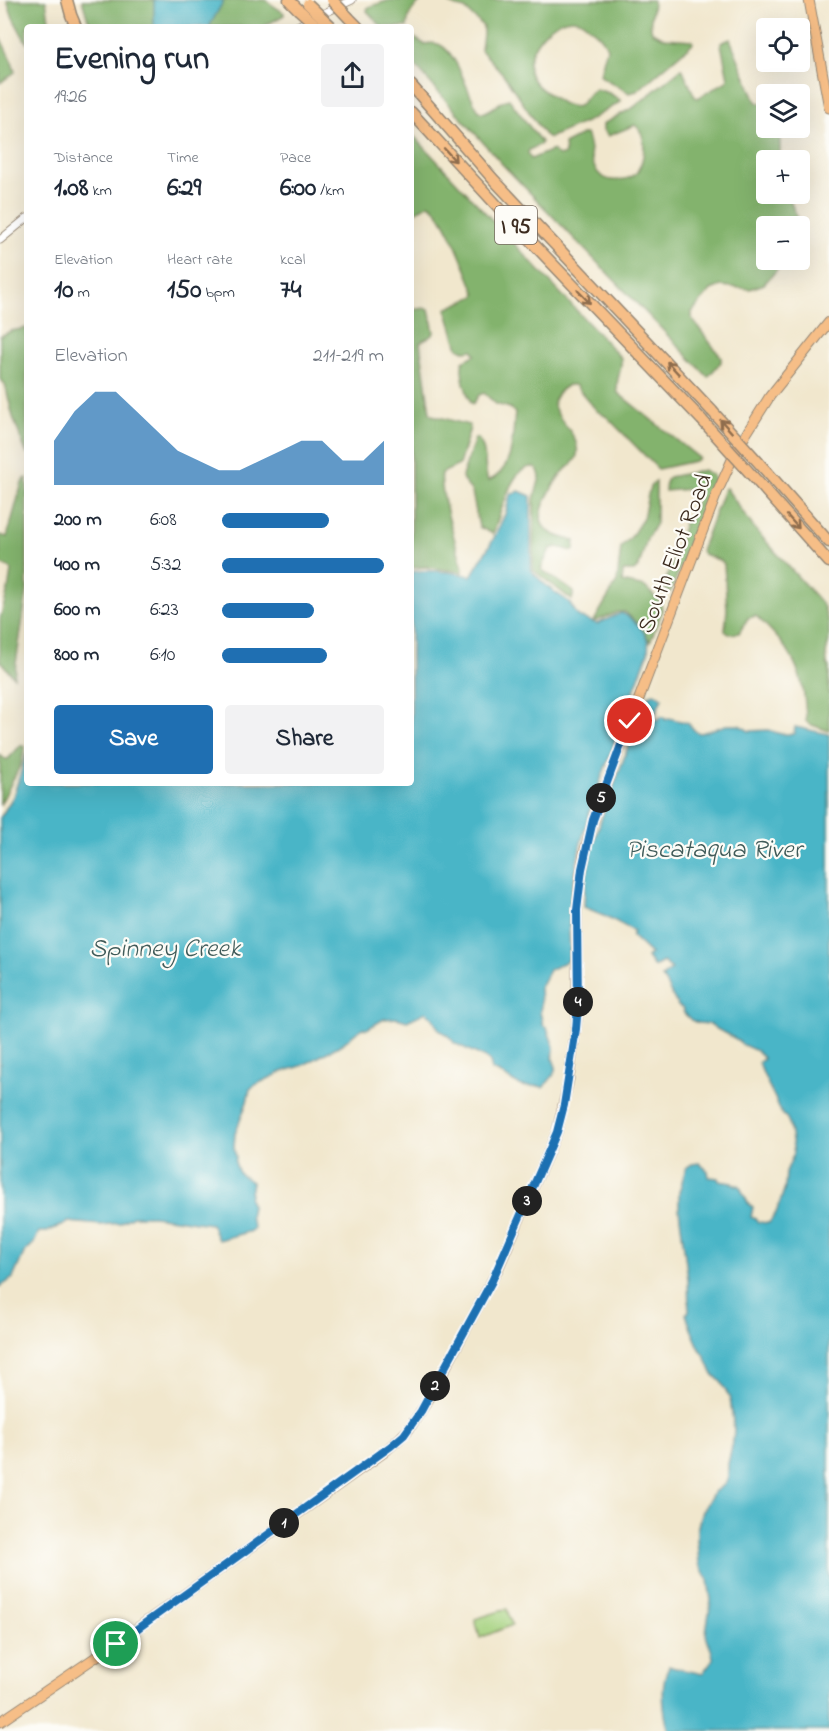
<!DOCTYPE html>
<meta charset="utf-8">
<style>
body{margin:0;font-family:"Indie Flower",sans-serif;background:#f2f2f3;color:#1f2937;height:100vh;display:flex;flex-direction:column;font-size:22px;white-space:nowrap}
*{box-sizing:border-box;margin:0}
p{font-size:20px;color:#747a83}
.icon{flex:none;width:33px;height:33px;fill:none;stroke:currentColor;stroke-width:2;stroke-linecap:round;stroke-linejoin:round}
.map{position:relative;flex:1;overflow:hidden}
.drawer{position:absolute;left:24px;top:24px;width:390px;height:762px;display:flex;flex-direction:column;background:#fff;border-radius:6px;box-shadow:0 6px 24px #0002}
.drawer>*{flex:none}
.controls{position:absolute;left:756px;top:18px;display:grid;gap:12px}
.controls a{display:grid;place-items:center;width:54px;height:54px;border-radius:6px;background:#fff;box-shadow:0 6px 24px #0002;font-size:30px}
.pin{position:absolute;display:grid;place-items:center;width:51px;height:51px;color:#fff;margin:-26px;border:3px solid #fff;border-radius:50%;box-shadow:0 2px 6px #0007}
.km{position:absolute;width:30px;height:30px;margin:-15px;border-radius:50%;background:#222;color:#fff;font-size:16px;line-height:30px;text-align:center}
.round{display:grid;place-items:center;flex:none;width:63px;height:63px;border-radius:6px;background:#f2f2f3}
.head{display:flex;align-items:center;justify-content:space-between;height:102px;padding:0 30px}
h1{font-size:33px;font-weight:700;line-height:45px}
.figures{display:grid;grid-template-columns:repeat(3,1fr);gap:9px;height:102px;padding:6px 30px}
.figures div{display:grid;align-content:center}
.figures b{font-size:26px;font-weight:700}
.figures small{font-size:16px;font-weight:400}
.figures p{font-size:16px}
.chart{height:168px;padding:12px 30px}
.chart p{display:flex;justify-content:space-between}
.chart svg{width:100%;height:108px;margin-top:6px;fill:#1f6fb2;opacity:.7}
.cta{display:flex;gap:12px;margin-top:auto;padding:12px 30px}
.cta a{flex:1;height:69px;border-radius:6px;background:#1f6fb2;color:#fff;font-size:24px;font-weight:700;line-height:69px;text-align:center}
.cta a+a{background:#f2f2f3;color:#1f2937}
ul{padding:0 30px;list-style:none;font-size:20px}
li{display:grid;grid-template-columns:96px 72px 1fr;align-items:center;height:45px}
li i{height:15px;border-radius:8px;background:#1f6fb2}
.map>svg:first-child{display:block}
.green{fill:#a4d17e;stroke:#707e4e;stroke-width:1.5}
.forest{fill:#83b36d;stroke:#5f6e46;stroke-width:1.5}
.water{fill:#49b5c7;stroke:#427072;stroke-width:1.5}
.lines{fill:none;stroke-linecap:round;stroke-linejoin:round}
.minor-casing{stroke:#968876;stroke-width:9}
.major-casing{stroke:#968876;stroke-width:11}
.highway-casing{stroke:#968876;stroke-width:13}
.minor{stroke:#fff;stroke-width:7}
.major{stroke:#f6be87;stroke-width:9}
.highway{stroke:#f6be87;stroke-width:10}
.highway-bridge-casing{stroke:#968876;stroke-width:13;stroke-linecap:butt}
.highway-bridge{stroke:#f6be87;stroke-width:10}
.oneway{stroke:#8f6d4d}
.route-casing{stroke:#fff;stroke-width:12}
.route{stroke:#1f6fb2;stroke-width:8}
.labels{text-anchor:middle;stroke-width:4.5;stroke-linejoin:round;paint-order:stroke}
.shield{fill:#fdfcf7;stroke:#75695f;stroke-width:1.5}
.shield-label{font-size:22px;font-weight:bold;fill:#3b2a1e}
.street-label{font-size:24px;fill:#3b2a1e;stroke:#fdfcf7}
.water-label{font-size:26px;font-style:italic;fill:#405b59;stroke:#fdfcf7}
</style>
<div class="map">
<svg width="829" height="1731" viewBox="0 0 829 1731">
<rect width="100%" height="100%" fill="#fdfcf7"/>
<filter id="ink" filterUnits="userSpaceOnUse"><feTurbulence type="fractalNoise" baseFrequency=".0167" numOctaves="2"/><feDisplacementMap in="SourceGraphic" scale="12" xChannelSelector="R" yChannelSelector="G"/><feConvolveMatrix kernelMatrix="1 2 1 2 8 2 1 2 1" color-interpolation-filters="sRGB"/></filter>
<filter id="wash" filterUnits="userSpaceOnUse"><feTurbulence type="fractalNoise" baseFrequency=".008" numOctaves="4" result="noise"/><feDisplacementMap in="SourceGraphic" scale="24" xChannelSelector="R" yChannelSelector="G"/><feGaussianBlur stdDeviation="1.35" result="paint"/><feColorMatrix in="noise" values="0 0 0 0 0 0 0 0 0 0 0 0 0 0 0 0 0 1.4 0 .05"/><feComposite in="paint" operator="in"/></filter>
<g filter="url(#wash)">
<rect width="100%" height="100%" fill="#f1e7cd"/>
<path class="green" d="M507,1609L512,1625L480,1638L475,1619Z"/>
<g class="forest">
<path d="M7,0H46L50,27H27V44L13,18Z"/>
<path d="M82,0H154V27H92L87,17Z"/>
<path d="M224,0H265L284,13V15L263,27H209Z"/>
<path d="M390,0H424C413,6 408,14 407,27H382L367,11L368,7Z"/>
<path d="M444,0H653C653,12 648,22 652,32L665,38L692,40L693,43L637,91L629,93L602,77L600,74L607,48C604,40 600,36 593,30C588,27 584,21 578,20C554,13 525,49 529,71C531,81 542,90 550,95C559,101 568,109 579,106L591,92L596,89L609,93L620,100V102L590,120L549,138L544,134L503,74L481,50L483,34V26L465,9L454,6Z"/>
<path d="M411,36L424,44C430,43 437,42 442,46C459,57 467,94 479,111L482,113C493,110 499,101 509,99L541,142V144L529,150L528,153L531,159L552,150L559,156L565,154L564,144L583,134H586C591,144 589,156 594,166C600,180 612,182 625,179C630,178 634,176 637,172C645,159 648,135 635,125L608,136L603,130V124L634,107L681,69L683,70L695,97L698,98L727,81L728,78L721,44V43L730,39L756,102L762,104L766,102V128H780V160H766V194H788L803,236V241L800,245V226H766V260H786L764,284L750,289L721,286L711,290L692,312V319L721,357V362L708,377L503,165L411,61Z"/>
<path d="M0,37L12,62L15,72L0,83Z"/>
<path d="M411,133L621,358C623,372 614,379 618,393L699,458L695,461L658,469L607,417L597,411L575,385H568C529,409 583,426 577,455C576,462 570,465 565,470C556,480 532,515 545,528C552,536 565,538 575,541L574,550L573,551L557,547L550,549L541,569L574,592L572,600L533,570L534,499L540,477C537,458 520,470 514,480C505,495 499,517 493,534L479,527L472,492C469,486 462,483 462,476L475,438H477C488,448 483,467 488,481C515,470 512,437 515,413L510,408L496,404L484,393L479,395L473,404L471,403C466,391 459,373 463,361L475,355L473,350L464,351L458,348L446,309L475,296L476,294C467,274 446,213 429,204L411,214V155L413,154L411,151Z"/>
<path d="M426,308L429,309L434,332L433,335L423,340L420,343L430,413L432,415L469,425L470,428L459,465L442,473C438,490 458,549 463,569L462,572L426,567L411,568V310Z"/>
<path d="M27,328V455L13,417L5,384L0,379V336L11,331Z"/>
<path d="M704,470L713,476L715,481L671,591L669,592L664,588V585L678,549L683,525L692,512L697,499L696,494L691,489L665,491L666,480L669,477Z"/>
<path d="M26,478H27V591L14,677L0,661V619L8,590L11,571L9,567L0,564V535L7,537L22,483Z"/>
<path d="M656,482V523L647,539L639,566L634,571H623L622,582L645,587L661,603L662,612L650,642L641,627L625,612H618L596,621H594L617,582L621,547L631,537L643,518L650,486Z"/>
<path d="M726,488L754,528L823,605L829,624V640L826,654L827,664L829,667V731L809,724L806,721C805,671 792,649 756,616L748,618L739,633L729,634L725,631L727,609L724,564L721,561L703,554L701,551L724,489Z"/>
<path d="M21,745L25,747L21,764L0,805V755L5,759H8Z"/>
</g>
<g class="water">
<path d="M154,0H224L209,27H154Z"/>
<path d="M519,491L531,496V570L533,573L548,587L569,602L578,616L597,624L621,613C631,616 646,631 648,642C649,643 648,651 648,653L591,806L580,847L572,892L569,928L570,951L569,960L549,970L540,987L541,1006L540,1012L543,1025L547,1028L554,1047L553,1059L556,1067L553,1076L543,1088L540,1086C534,1086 525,1088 519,1085C510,1081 503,1073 492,1070L490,1062L486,1058L454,1043C451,1036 444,1034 439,1029C432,1022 438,1020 426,1012L407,1021L397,1018L384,1019L367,1029L362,1028L342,1044L304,1065L282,1072L257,1084L250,1089L247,1102L235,1134L234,1147L236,1158L235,1162L238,1171L240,1174L252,1182L249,1199L252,1206L250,1217L254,1228L251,1231L218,1240L211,1224L153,1216H133L120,1223L101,1225L68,1222L47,1232H39L34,1243L24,1253L13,1278L0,1287V818L13,797L27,753V783H411V572C430,569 452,572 471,576L493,540L506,512L510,495Z"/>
<path d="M654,693L662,698L653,719L658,720L661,717H664L665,720L669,718L688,723L696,732L701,733L726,725H739L749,731L768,730L781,734H794L795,727L829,734V1731H669C663,1713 660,1682 669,1666C679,1670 691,1671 702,1674L713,1659C713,1649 706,1642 706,1632L711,1600L708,1580L699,1564L697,1539V1530L702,1511L714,1492L724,1485L728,1478V1464L733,1442L734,1430L730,1398L721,1382L712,1373L705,1356L700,1349L691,1329L686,1314L689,1311L688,1279L679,1210V1192L686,1168L692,1164L699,1163L708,1171L709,1177L718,1178L719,1181L732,1183L738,1186L739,1185L748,1203L753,1207L751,1217L756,1219L758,1222L769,1223L776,1213L781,1199L785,1187L786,1172L794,1153L789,1123L786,1117L782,1115C776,1096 764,1081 759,1062L764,1059L757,1051L741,1044L738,1040L717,1029L710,1024L698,1023L691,1020L684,1013L682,1008L678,1006L662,977L672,969L663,962L654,967L647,957L651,954L632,936L634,931L606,916L584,907C584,863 600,820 616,780C624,758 632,736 640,714L647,698Z"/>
</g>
</g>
<g filter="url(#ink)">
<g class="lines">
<g class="minor-casing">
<g id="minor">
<path d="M295,27L352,0"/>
<path d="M0,240L27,218"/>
</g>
</g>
<g class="major-casing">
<g id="major">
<path d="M809,0L829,108"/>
<path d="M0,1722L115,1644L383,1453L399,1439L409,1429L430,1397L498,1269L557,1132L569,1079L577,1019V910L580,879L585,850L596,812L717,493L735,453L748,431L770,396L829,322"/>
</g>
</g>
<g class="highway-casing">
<g id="highway">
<path d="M67,0L71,15L76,27"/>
<path d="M289,0L298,9"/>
<path d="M349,18L358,27"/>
<path d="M411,85L494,180L712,411"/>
<path d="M411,112L503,212L702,420"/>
<path d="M768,473L829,542"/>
<path d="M758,482L829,562"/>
</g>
</g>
<use href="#minor" class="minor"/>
<use href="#major" class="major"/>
<use href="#highway" class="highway"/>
<g class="highway-bridge-casing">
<g id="highway-bridge">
<path d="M332,0L349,18"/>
<path d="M308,4L331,26"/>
<path d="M298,9L318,27"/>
<path d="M712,411L768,473"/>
<path d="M702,420L758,482"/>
</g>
</g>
<use href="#highway-bridge" class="highway-bridge"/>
</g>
<defs><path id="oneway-shaft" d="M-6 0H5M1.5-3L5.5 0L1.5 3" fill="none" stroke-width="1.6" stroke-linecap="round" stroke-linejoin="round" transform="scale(1.5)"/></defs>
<g class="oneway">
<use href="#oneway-shaft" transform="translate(450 155) rotate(48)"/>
<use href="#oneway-shaft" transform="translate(584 297) rotate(46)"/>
<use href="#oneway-shaft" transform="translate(673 368) rotate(-133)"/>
<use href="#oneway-shaft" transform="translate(726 426) rotate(-132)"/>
<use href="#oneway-shaft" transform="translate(793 522) rotate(48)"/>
</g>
</g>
<g class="lines" filter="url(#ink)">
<g class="route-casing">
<path id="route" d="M116,1644L391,1446L404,1435L421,1411L492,1281L557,1132L564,1105L576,1029L578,1006L577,910L582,869L593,820L630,721"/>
</g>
<use href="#route" class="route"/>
</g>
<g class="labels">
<rect class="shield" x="495" y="206" width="42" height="38" rx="4.5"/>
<g class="shield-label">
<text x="516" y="233">I 95</text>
</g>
<g class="street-label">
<text transform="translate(674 553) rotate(-69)" y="8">South Eliot Road</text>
</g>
<g class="water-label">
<text x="714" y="857">Piscataqua River</text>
<text x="165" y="956">Spinney Creek</text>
</g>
</g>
</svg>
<div class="controls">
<a><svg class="icon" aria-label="locate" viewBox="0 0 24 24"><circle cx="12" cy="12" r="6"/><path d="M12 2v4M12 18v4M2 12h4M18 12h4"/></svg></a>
<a><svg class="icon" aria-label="layers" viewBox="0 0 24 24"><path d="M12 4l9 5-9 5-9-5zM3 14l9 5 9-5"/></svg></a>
<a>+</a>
<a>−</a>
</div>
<div class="pin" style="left:116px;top:1644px;background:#1e9e55"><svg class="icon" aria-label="arrive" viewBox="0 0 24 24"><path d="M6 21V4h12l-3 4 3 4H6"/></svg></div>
<div class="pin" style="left:630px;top:721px;background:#d93025"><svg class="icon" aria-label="check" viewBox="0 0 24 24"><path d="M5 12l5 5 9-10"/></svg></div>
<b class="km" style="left:284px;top:1523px">1</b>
<b class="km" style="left:435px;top:1386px">2</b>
<b class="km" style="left:527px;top:1201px">3</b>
<b class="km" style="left:578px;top:1002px">4</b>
<b class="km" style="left:601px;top:798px">5</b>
<section class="drawer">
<div class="head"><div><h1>Evening run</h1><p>19:26</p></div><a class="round"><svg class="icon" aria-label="share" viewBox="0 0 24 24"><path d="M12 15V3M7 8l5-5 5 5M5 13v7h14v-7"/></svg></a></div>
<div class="figures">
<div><p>Distance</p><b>1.08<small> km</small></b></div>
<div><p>Time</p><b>6:29</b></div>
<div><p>Pace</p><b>6:00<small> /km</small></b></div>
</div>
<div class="figures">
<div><p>Elevation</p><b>10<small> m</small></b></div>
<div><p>Heart rate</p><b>150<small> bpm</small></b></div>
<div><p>kcal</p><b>74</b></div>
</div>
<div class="chart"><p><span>Elevation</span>211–219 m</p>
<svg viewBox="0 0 160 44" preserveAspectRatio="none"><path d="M0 44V26L10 14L20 6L30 6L40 14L50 22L60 30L70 34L80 38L90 38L100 34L110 30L120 26L130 26L140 34L150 34L160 26V44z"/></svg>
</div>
<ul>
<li><b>200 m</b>6:08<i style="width:66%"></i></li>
<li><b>400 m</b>5:32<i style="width:100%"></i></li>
<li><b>600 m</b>6:23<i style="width:57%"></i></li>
<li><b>800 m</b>6:10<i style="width:65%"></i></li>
</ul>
<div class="cta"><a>Save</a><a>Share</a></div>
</section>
</div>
